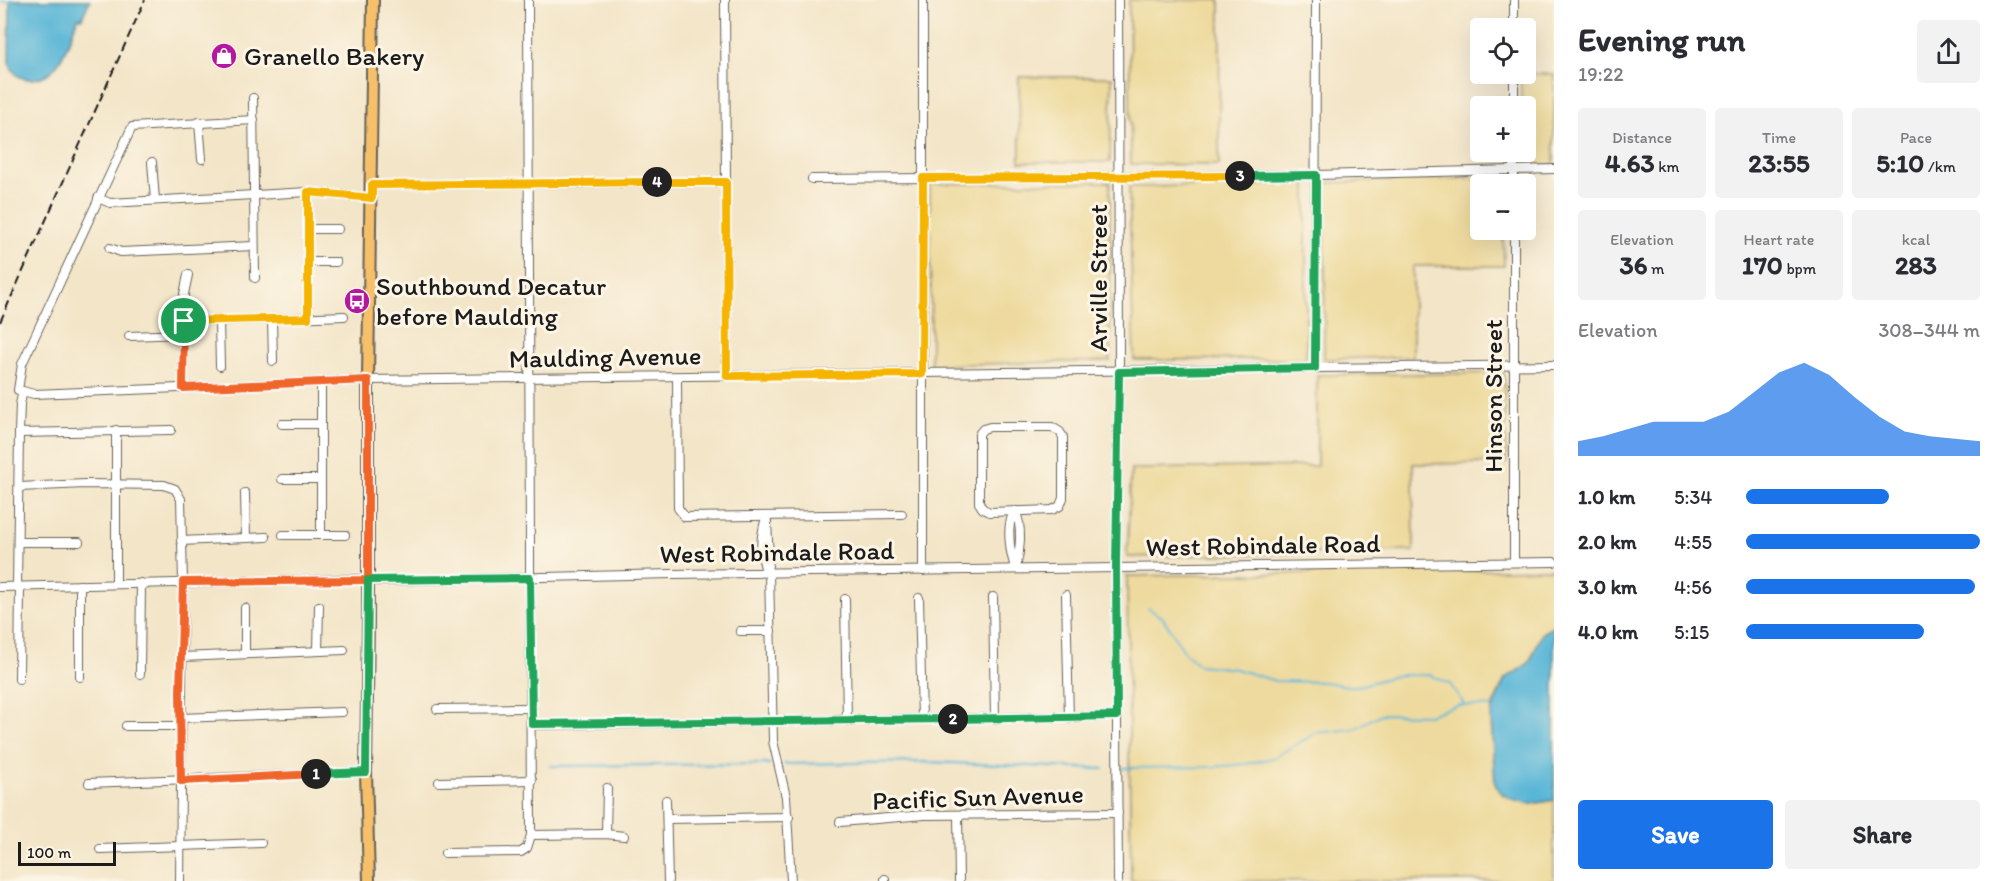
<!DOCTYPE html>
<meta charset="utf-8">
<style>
body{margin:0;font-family:Itim,sans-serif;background:#f2f2f3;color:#2b2b33;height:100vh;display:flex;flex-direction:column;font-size:22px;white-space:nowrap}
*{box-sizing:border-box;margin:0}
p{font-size:20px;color:#7c7c81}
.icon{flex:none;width:33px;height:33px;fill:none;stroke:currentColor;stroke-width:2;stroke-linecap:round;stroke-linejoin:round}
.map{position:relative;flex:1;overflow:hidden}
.sheet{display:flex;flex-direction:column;background:#fff;width:450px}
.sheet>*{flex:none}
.tools{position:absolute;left:1470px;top:18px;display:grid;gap:12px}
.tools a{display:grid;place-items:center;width:66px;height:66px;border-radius:6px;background:#fff;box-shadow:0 6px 24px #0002;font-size:30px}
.scale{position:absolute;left:18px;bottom:15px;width:98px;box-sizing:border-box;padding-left:6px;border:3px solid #1c1c1c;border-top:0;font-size:16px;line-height:21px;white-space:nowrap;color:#1c1c1c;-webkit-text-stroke:4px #fcf5e5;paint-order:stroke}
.pin{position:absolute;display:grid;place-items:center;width:51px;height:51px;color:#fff;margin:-26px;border:3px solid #fff;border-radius:50%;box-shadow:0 2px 6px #0007}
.km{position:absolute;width:30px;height:30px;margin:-15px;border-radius:50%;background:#222;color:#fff;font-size:16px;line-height:30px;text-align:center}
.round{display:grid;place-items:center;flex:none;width:63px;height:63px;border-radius:6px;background:#f2f2f3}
.head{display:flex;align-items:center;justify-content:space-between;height:102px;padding:0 24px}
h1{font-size:33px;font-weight:800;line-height:45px}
.figures{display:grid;grid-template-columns:repeat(3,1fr);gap:9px;height:102px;padding:6px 24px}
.figures div{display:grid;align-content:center;border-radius:6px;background:#f2f2f3;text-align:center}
.figures b{font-size:26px;font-weight:800}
.figures small{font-size:16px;font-weight:400}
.figures p{font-size:16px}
.chart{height:168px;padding:12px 24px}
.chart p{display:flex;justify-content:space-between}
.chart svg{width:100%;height:108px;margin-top:6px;fill:#1a73e8;opacity:.7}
.cta{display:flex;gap:12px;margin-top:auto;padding:12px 24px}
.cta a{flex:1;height:69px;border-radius:6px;background:#1a73e8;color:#fff;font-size:24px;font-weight:800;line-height:69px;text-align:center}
.cta a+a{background:#f2f2f3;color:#2b2b33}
ul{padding:0 24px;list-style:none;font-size:20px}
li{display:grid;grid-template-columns:96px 72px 1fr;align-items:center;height:45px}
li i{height:15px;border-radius:8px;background:#1a73e8}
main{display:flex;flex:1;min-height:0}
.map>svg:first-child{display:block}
.sand{fill:#eeda9e;stroke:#857b5d;stroke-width:1.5}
.water{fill:#59b6d7;stroke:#3a697a;stroke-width:1.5}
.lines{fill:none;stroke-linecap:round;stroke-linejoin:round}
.stream{stroke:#59b6d7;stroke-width:2}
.minor-casing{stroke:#676258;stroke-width:10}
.major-casing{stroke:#676258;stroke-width:14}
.minor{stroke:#fff;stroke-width:8}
.major{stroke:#f6c06b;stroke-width:10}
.rail{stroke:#1c1c1c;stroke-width:2;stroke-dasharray:9 4.5;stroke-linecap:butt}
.split-1-casing{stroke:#fff;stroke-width:12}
.split-2-casing{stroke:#fff;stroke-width:12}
.split-3-casing{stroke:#fff;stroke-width:12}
.split-4-casing{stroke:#fff;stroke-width:12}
.split-5-casing{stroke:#fff;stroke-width:12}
.split-1{stroke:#f0652b;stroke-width:8}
.split-2{stroke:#22a559;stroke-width:8}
.split-3{stroke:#22a559;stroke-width:8}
.split-4{stroke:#f5b400;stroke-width:8}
.split-5{stroke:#f5b400;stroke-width:8}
.labels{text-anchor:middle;stroke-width:6;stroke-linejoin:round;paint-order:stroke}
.poi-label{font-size:26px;fill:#1c1c1c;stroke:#fcf5e5;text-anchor:start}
.street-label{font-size:26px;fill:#1c1c1c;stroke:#fcf5e5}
</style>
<main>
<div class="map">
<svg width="1554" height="881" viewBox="0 0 1554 881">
<rect width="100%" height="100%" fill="#fcf5e5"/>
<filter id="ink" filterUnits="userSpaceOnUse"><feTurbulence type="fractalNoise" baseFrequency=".0167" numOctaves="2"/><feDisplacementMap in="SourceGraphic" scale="12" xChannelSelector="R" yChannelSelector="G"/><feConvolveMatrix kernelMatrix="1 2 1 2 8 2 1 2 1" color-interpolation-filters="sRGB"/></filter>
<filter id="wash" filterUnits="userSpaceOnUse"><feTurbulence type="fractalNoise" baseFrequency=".008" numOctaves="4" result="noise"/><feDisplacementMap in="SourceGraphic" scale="24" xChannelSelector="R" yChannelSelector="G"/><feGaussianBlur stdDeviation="1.35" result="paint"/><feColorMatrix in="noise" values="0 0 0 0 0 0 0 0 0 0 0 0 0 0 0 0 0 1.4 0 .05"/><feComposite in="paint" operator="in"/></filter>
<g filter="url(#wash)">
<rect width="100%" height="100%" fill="#f3e5c8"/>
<g class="sand">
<path d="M1129,0H1220L1219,165L1131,164Z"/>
<path d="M1521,74H1554V165L1520,166V152H1526V106H1521Z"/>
<path d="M1019,77H1112L1110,162H1020Z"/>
<path d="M1501,177V184H1480V230H1503L1504,266H1413V357L1324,359L1326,183Z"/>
<path d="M1110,182V361L931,365L930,184Z"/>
<path d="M1306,184V359L1134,360L1129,187Z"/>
<path d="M1504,373L1506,463L1413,464L1414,551L1127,557L1131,469L1317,466V375Z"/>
<path d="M1554,569V626L1542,633L1529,663L1505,679L1492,707L1491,722L1495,783L1503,795L1531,804L1554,800V881H1131L1127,576Z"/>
</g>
<g class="water">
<path d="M10,0H90L82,18H78C68,41 61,81 28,79C17,78 12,72 9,62Z"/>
<path d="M1554,626V800L1531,804L1509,798L1498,790L1495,783L1491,714L1505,679L1529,663L1542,633Z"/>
</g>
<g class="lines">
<g class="stream">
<path d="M0,2L12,1"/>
<path d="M1148,608L1163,618L1185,653L1199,665L1236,669L1275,681L1325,682L1348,686H1358L1399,675H1430L1450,684L1464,704"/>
<path d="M784,764L926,762L1104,769"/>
<path d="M551,766L770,764"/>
<path d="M1121,768L1213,767L1246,764L1273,758L1316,733L1354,729L1381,714L1429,715L1458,705L1492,707"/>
</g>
</g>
</g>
<g filter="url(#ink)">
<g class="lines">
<g class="minor-casing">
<g id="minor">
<path d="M725,0L727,376"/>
<path d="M923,0V571"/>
<path d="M1514,0V28"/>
<path d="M1514,74V106"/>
<path d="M253,98L255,278"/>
<path d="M254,120L132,127L22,364L18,390L34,394L368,380L1554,365"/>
<path d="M199,122L202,159"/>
<path d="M1514,152V184"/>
<path d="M152,162L155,200"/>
<path d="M812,179L1316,175L1554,169"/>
<path d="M372,185L726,182"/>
<path d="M98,198L110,203L308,192L372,198"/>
<path d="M309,229H338"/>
<path d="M1514,230V562"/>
<path d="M110,248L121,252L254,246"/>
<path d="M308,262H336"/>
<path d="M308,318V192"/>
<path d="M272,319L273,361"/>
<path d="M219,321L220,366"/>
<path d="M184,322L344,316"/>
<path d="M129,336L184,334"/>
<path d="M1315,368L1316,0"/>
<path d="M677,377L678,508L685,517L902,514"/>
<path d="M321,382V535"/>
<path d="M183,388L184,294L188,275"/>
<path d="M282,424H321"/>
<path d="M990,427H1052L1060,432L1063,437V498L1060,506L1052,510L990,512L983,509L979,503V434L983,429Z"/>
<path d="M19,433L171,430"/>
<path d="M282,479H321"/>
<path d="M19,487L85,484L164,485L175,489L181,499L183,582L180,881"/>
<path d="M245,493L246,538"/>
<path d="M1015,511C1005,524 1010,555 1016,569"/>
<path d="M1015,511C1023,526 1020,552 1016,568"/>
<path d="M766,517C760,539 759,552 767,573"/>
<path d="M767,522L769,558L767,572"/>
<path d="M283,535H345"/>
<path d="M181,541L266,537"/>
<path d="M18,542H79"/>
<path d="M769,573L773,741L786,797L791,881"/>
<path d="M116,584V430"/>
<path d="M80,585V677"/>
<path d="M0,587L356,579L378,581L672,574L1554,562"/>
<path d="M17,587L19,433L20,404L23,391"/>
<path d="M1066,595L1069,718"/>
<path d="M993,597L995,719"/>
<path d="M919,598L922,719"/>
<path d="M845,599L847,721"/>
<path d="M245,608V654"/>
<path d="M740,631H771"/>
<path d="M318,651L319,606"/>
<path d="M182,657L344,650"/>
<path d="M140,674L141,583"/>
<path d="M19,679L20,587"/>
<path d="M437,709L532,708"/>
<path d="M180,718L342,712"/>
<path d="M532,725L1117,716"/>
<path d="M126,726H180"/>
<path d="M439,782L532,780"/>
<path d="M89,783L366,772"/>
<path d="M666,800L668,881"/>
<path d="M958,815L959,881"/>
<path d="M667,819L789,817"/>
<path d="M840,822L924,815L1118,813"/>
<path d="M606,834L607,788"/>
<path d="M531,835L606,834L624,836"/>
<path d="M100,849L261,843"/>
<path d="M445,853L521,852L527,848L531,835L528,0"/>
<path d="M885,879V881"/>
<path d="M1118,881L1116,567L1119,372L1118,0"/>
</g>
</g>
<g class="major-casing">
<path id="major" d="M369,881L366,772L368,622V380L373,0"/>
</g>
<use href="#minor" class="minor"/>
<use href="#major" class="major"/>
<path class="rail" d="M0,322L145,0"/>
</g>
</g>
<g class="lines" filter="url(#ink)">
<g class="split-1-casing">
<path id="split-1" d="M184,321L183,388L368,380V580L183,582L180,691L181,781L316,774"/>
</g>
<g class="split-2-casing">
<path id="split-2" d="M316,774L366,772L368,580L530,578L532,724L953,719"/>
</g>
<g class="split-3-casing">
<path id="split-3" d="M953,719L1117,716L1116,567L1119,372L1315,368L1316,175L1240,176"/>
</g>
<g class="split-4-casing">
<path id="split-4" d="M657,182H726L727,376L922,374L923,178L1240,176"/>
</g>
<g class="split-5-casing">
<path id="split-5" d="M184,321L308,318V192L372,198V185L657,182"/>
</g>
<use href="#split-1" class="split-1"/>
<use href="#split-2" class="split-2"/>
<use href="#split-3" class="split-3"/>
<use href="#split-4" class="split-4"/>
<use href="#split-5" class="split-5"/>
</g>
<defs>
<g id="shop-disc" transform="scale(1.35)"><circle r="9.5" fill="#b5179e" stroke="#fcf5e5"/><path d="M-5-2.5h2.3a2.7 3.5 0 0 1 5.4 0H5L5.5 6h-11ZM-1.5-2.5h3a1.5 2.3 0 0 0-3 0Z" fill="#fff"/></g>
<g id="bus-disc" transform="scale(1.35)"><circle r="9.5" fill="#b5179e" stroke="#fcf5e5"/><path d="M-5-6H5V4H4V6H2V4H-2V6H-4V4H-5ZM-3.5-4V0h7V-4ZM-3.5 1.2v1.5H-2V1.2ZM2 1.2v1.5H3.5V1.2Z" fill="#fff"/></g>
</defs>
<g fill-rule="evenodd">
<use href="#shop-disc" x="224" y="56"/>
<use href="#bus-disc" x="357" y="301"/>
</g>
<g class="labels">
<g class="poi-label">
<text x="244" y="65">Granello Bakery</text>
<text x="376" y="295">Southbound Decatur<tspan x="376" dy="30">before Maulding</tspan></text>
</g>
<g class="street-label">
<text transform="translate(1098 278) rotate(-90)" y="9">Arville Street</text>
<text transform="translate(605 357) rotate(-1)" y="9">Maulding Avenue</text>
<text transform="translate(1493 396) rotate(-90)" y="9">Hinson Street</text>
<text transform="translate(1263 545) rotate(-1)" y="9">West Robindale Road</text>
<text transform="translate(777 552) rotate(-1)" y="9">West Robindale Road</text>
<text transform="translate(978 797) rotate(-2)" y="9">Pacific Sun Avenue</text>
</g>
</g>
</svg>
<div class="tools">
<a><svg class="icon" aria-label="locate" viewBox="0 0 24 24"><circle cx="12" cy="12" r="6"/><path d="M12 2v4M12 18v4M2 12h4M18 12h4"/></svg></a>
<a>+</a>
<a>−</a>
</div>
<div class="scale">100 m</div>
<div class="pin" style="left:184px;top:321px;background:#1e9e55"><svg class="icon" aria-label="arrive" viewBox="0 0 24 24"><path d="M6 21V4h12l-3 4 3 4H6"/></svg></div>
<b class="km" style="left:316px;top:774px">1</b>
<b class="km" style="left:953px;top:719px">2</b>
<b class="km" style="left:1240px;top:176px">3</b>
<b class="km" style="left:657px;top:182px">4</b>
</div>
<section class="sheet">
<div class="head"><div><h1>Evening run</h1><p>19:22</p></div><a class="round"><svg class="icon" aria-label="share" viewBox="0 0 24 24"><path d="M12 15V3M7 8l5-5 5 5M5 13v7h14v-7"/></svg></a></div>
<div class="figures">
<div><p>Distance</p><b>4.63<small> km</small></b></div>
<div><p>Time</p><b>23:55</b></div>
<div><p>Pace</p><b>5:10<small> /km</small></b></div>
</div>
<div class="figures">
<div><p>Elevation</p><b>36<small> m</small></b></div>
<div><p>Heart rate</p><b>170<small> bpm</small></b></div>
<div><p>kcal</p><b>283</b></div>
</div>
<div class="chart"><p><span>Elevation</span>308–344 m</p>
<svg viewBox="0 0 160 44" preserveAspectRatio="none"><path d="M0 44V38L10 36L20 33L30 30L40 30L50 30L60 26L70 18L80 10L90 6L100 11L110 20L120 28L130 34L140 36L150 37L160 38V44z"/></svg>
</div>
<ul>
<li><b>1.0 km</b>5:34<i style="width:61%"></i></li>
<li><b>2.0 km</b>4:55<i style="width:100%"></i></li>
<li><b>3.0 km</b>4:56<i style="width:98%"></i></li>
<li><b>4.0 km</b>5:15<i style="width:76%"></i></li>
</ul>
<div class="cta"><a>Save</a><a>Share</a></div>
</section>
</main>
